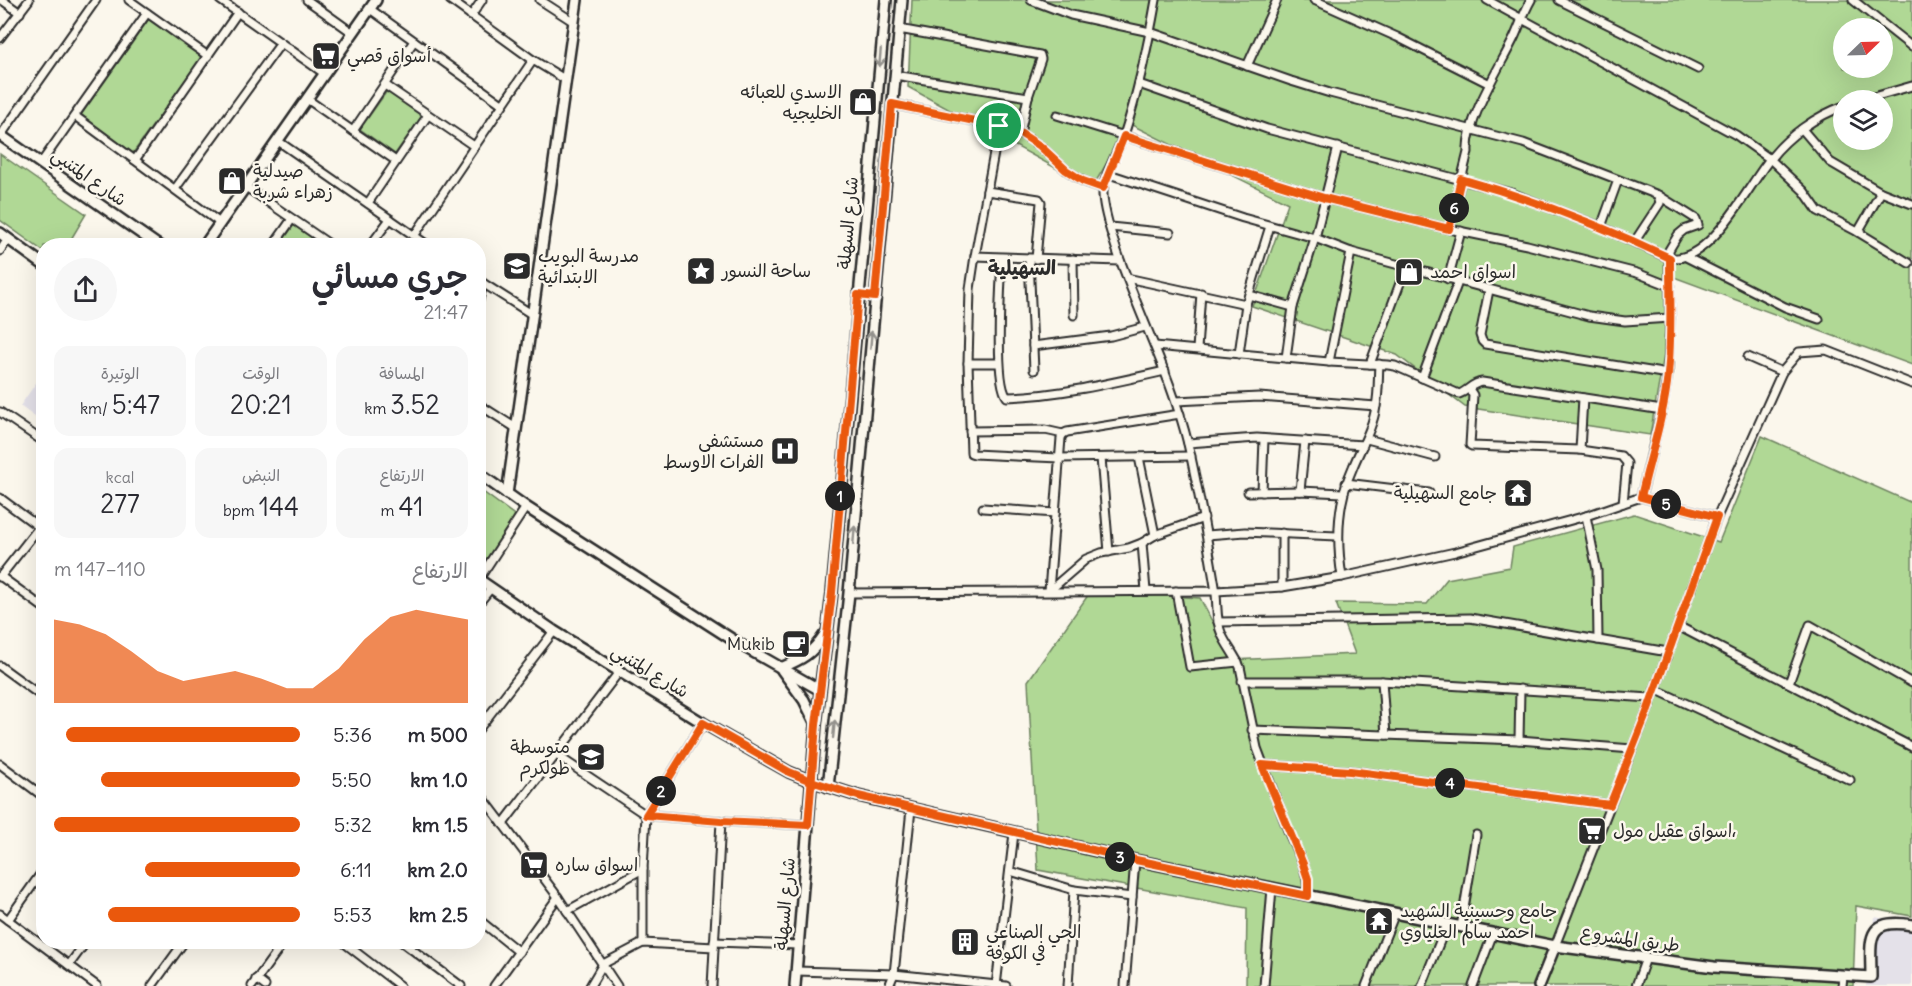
<!DOCTYPE html>
<html lang="ar">
<meta charset="utf-8">
<style>
body{margin:0;font-family:Delius,"Playpen Sans Arabic",sans-serif;background:#f7f7f7;color:#2b2b33;direction:rtl;height:100vh;display:flex;flex-direction:column;font-size:22px;white-space:nowrap}
*{box-sizing:border-box;margin:0}
p{font-size:20px;color:#7c7c81}
.icon{flex:none;width:33px;height:33px;fill:none;stroke:currentColor;stroke-width:2;stroke-linecap:round;stroke-linejoin:round}
.map{position:relative;flex:1;overflow:hidden;direction:ltr}
.sheet{position:absolute;left:36px;top:238px;width:450px;height:711px;display:flex;flex-direction:column;background:#fff;border-radius:24px;box-shadow:0 6px 24px #0002;direction:rtl}
.sheet>*{flex:none}
.needle{width:39px;rotate:67deg}
.buttons{position:absolute;left:1833px;top:18px;display:grid;gap:12px}
.buttons a{display:grid;place-items:center;width:60px;height:60px;border-radius:50%;background:#fff;box-shadow:0 6px 24px #0002;font-size:30px}
.pin{position:absolute;display:grid;place-items:center;width:51px;height:51px;color:#fff;margin:-26px;border:3px solid #fff;border-radius:50%;box-shadow:0 2px 6px #0007}
.km{position:absolute;width:30px;height:30px;margin:-15px;border-radius:50%;background:#222;color:#fff;font-size:16px;line-height:30px;text-align:center}
.round{display:grid;place-items:center;flex:none;width:63px;height:63px;border-radius:32px;background:#f7f7f7}
.summary{display:flex;align-items:center;justify-content:space-between;height:102px;padding:0 18px}
h1{font-size:33px;font-weight:600;line-height:45px}
.figures{display:grid;grid-template-columns:repeat(3,1fr);gap:9px;height:102px;padding:6px 18px}
.figures div{display:grid;align-content:center;border-radius:15px;background:#f7f7f7;text-align:center}
.figures b{font-size:26px;font-weight:600}
.figures small{font-size:16px;font-weight:400}
.figures p{font-size:16px}
.chart{height:168px;padding:12px 18px}
.chart p{display:flex;justify-content:space-between}
.chart svg{width:100%;height:108px;margin-top:6px;fill:#ea580c;opacity:.7}
ul{padding:0 18px;list-style:none;font-size:20px}
li{display:grid;grid-template-columns:96px 72px 1fr;align-items:center;height:45px}
li i{height:15px;border-radius:8px;background:#ea580c}
.map>svg:first-child{display:block}
.built{fill:#e4e1e9}
.green{fill:#b0d895;stroke:#6e8260;stroke-width:1.5;fill-rule:evenodd}
.lines{fill:none;stroke-linecap:round;stroke-linejoin:round}
.street-casing{stroke:#2b2b2b;stroke-width:11}
.secondary-casing{stroke:#2b2b2b;stroke-width:14}
.street{stroke:#fbf7ec;stroke-width:7}
.secondary{stroke:#fbf7ec;stroke-width:9}
.oneway{stroke:#93918c}
.route-casing{stroke:#fff;stroke-width:12}
.route{stroke:#ea580c;stroke-width:8}
.labels{text-anchor:middle;stroke-width:5;stroke-linejoin:round;paint-order:stroke}
.poi-label{font-size:18px;fill:#2b2b2b;stroke:#fbf7ec;text-anchor:start}
.street-label{font-size:18px;fill:#2b2b2b;stroke:#fbf7ec}
.neighbourhood-label{font-size:20px;font-weight:bold;fill:#2b2b2b;stroke:#fbf7ec}
</style>
<div class="map">
<svg width="1912" height="986" viewBox="0 0 1912 986">
<rect width="100%" height="100%" fill="#fbf7ec"/>
<filter id="ink" filterUnits="userSpaceOnUse"><feTurbulence type="fractalNoise" baseFrequency=".0167" numOctaves="2"/><feDisplacementMap in="SourceGraphic" scale="12" xChannelSelector="R" yChannelSelector="G"/><feConvolveMatrix kernelMatrix="1 2 1 2 8 2 1 2 1" color-interpolation-filters="sRGB"/></filter>
<g filter="url(#ink)">
<g class="built">
<path d="M43,373V423L20,406Z"/>
<path d="M1875,917L1912,924V986H1866Z"/>
</g>
<g class="green">
<path d="M912,0H1912V365L1674,277L1666,343L1650,435L1465,407L1397,355L1252,306L1288,203L1130,124L1092,188L908,87ZM1844,28H1882V68H1844ZM1844,100H1882V140H1844Z"/>
<path d="M149,19L202,57L133,153L81,115Z"/>
<path d="M387,91L422,116L395,154L360,129Z"/>
<path d="M0,154L86,214L67,246H44L43,251L0,220Z"/>
<path d="M294,225L323,246H279Z"/>
<path d="M1762,436L1912,503V916L1856,906L1853,986H1246L1247,908L1038,870L1028,681L1091,591L1200,598L1232,660L1355,654L1336,603L1427,604L1447,579L1510,567L1513,547L1634,514L1719,542Z"/>
<path d="M479,489L517,517L478,571Z"/>
</g>
<g class="lines">
<g class="street-casing">
<g id="street">
<path d="M2,0L20,13"/>
<path d="M129,0L208,56"/>
<path d="M220,0L325,74"/>
<path d="M307,0L353,33"/>
<path d="M450,0L533,60L566,80"/>
<path d="M540,0L574,22"/>
<path d="M1031,0L1071,15L1150,32L1291,81L1330,93L1523,143L1658,195L1660,203L1635,241"/>
<path d="M1156,0C1148,45 1139,89 1125,132C1120,147 1103,178 1103,191C1102,211 1119,258 1127,278C1148,334 1174,386 1188,444C1199,491 1207,538 1215,586C1218,602 1215,620 1222,635C1227,646 1235,655 1240,667L1257,748L1289,833L1303,864L1307,879L1308,896"/>
<path d="M1314,0L1397,37L1490,84"/>
<path d="M1487,0L1736,135L1770,159L1804,191L1818,211L1858,232L1909,263"/>
<path d="M1559,0L1698,69"/>
<path d="M1853,0L1912,47"/>
<path d="M370,9L502,104"/>
<path d="M471,16L482,0"/>
<path d="M899,29L1040,55L1041,59L1028,97L1020,133"/>
<path d="M0,38L29,0"/>
<path d="M1247,66L1277,0"/>
<path d="M895,75L1028,97"/>
<path d="M1139,84L1267,129L1511,193L1601,227L1669,258C1711,264 1747,187 1770,159C1788,136 1816,116 1844,106"/>
<path d="M385,85L474,146"/>
<path d="M307,99L396,161"/>
<path d="M1863,100L1912,86"/>
<path d="M892,104L999,126L1020,133L1040,146L1066,170L1083,181L1103,188"/>
<path d="M1057,115L1324,198L1449,229L1527,245L1637,273L1670,286"/>
<path d="M75,116L220,223"/>
<path d="M999,126L975,256L970,289L968,363L971,453L974,454L1059,458L1191,456"/>
<path d="M1802,129L1830,162L1881,192L1912,204"/>
<path d="M353,131L414,41"/>
<path d="M1,135L96,0"/>
<path d="M278,141L429,246"/>
<path d="M135,160L238,12"/>
<path d="M41,163L147,13"/>
<path d="M1109,174L1243,218L1315,238L1351,252L1589,316L1625,321L1670,318"/>
<path d="M246,187L332,246"/>
<path d="M175,189L281,43"/>
<path d="M987,191L1039,199L1041,202L1036,259"/>
<path d="M368,203L428,115"/>
<path d="M1110,227L1170,233"/>
<path d="M1601,227L1618,180"/>
<path d="M1449,229L1468,152C1466,119 1499,69 1514,38C1520,25 1524,12 1531,0"/>
<path d="M1858,232L1881,192"/>
<path d="M414,236L533,60"/>
<path d="M273,246L292,219"/>
<path d="M370,246L390,219"/>
<path d="M0,251L8,239"/>
<path d="M975,256L1120,261"/>
<path d="M1686,257L1785,307L1819,319"/>
<path d="M1002,258C1001,282 994,382 1007,397C1061,395 1112,383 1165,371"/>
<path d="M1029,259L1034,370"/>
<path d="M1073,259L1074,315"/>
<path d="M1127,278L1246,304"/>
<path d="M1448,279L1461,231"/>
<path d="M478,280L533,315"/>
<path d="M1489,290L1480,335L1482,341L1485,344L1668,374"/>
<path d="M1249,295L1293,307"/>
<path d="M478,304L483,283"/>
<path d="M1033,346L1111,336L1145,327"/>
<path d="M1155,346L1329,362L1388,365L1395,366L1459,394C1468,391 1472,383 1482,382L1662,410"/>
<path d="M1197,349L1201,293"/>
<path d="M1239,354L1246,304L1270,226"/>
<path d="M1748,357L1782,372"/>
<path d="M1286,358L1293,307L1315,238L1338,147"/>
<path d="M1329,362L1351,252"/>
<path d="M968,363H999"/>
<path d="M1370,364L1406,267"/>
<path d="M1422,378L1458,282"/>
<path d="M1469,389L1473,395L1470,445L1472,446L1580,450L1621,456L1627,463L1623,503"/>
<path d="M1176,401L1259,397L1376,406"/>
<path d="M478,404L516,428"/>
<path d="M0,412L44,442"/>
<path d="M970,431L1045,430L1063,434L1067,432L1180,414"/>
<path d="M1367,439L1435,457"/>
<path d="M1188,443L1257,438L1363,445"/>
<path d="M1580,450L1583,398"/>
<path d="M1139,457L1155,535"/>
<path d="M1101,458L1109,552"/>
<path d="M1346,483L1429,493"/>
<path d="M1300,491L1305,441"/>
<path d="M1248,492L1300,491L1343,493"/>
<path d="M1262,492L1264,439"/>
<path d="M1641,497L1662,410L1668,374L1670,318L1669,250L1678,235L1684,230L1698,225L1696,219L1658,195"/>
<path d="M0,498L39,527"/>
<path d="M983,508L1055,513"/>
<path d="M1586,516L1597,570L1598,640"/>
<path d="M1207,535L1245,532L1337,536"/>
<path d="M1142,543L1146,591"/>
<path d="M0,576L44,608"/>
<path d="M0,577L44,521"/>
<path d="M1342,577C1336,539 1337,502 1353,467C1361,447 1373,428 1376,406C1379,392 1378,378 1379,364"/>
<path d="M479,579L526,507"/>
<path d="M1282,587V533"/>
<path d="M1049,591L1086,559L1101,553L1129,548L1142,543L1155,535L1204,518"/>
<path d="M1049,591L1061,438L1063,434"/>
<path d="M1176,591L1190,667L1238,662"/>
<path d="M849,593L1216,591L1282,587L1342,577L1455,552L1586,516L1641,497L1717,517"/>
<path d="M478,604L491,588"/>
<path d="M1218,622L1470,618L1668,652"/>
<path d="M1678,626L1912,747"/>
<path d="M0,666L44,698"/>
<path d="M1242,681H1382L1651,698"/>
<path d="M1382,681L1386,735"/>
<path d="M1789,683L1810,625L1912,683"/>
<path d="M1655,689L1850,780"/>
<path d="M478,730L554,631"/>
<path d="M1252,730L1519,740L1632,749"/>
<path d="M1519,740L1520,689"/>
<path d="M555,754L646,815L721,821L808,825"/>
<path d="M0,764L44,797"/>
<path d="M1262,765L1350,771L1610,805"/>
<path d="M478,791L558,897L617,986"/>
<path d="M503,824L619,672"/>
<path d="M1010,871L1074,890"/>
<path d="M567,911L643,869"/>
<path d="M0,914L97,986"/>
<path d="M478,919L519,952"/>
<path d="M8,920L44,869"/>
<path d="M1461,927L1476,835"/>
<path d="M343,942L400,986"/>
<path d="M402,942L461,986"/>
<path d="M714,942L799,945"/>
<path d="M643,943V869L646,815L703,723"/>
<path d="M1555,946L1647,712L1717,517L1782,372L1799,352L1826,350L1912,384"/>
<path d="M69,965L86,942"/>
<path d="M797,971L894,974L1006,986"/>
<path d="M256,979L265,986"/>
<path d="M152,986L184,942"/>
<path d="M252,986L284,942"/>
<path d="M494,986L558,897"/>
<path d="M590,986L603,964L643,943L714,947"/>
<path d="M712,986L721,821"/>
<path d="M889,986L894,974L911,809"/>
<path d="M996,986L1014,833"/>
<path d="M1068,986L1074,890L1132,897"/>
<path d="M1125,986L1135,860"/>
<path d="M1264,986L1272,888"/>
<path d="M1366,986L1395,913"/>
<path d="M1422,986L1447,924"/>
<path d="M1473,986L1493,933"/>
<path d="M1636,986L1646,958"/>
<path d="M1842,986L1843,976"/>
</g>
</g>
<g class="secondary-casing">
<g id="secondary">
<path d="M0,135L159,246"/>
<path d="M0,233L44,265"/>
<path d="M204,246L376,0"/>
<path d="M478,473L526,507L741,645L820,690"/>
<path d="M507,494L577,0"/>
<path d="M478,579L554,631L703,723L789,772L811,781L858,796L1135,860L1555,946L1714,967L1871,977C1871,941 1864,917 1912,925"/>
<path d="M781,668C802,659 812,654 825,634"/>
<path d="M782,670L804,700L816,724"/>
<path d="M828,787L849,593L902,0"/>
<path d="M795,986L816,725L832,593L886,0"/>
<path d="M1539,986L1555,946"/>
</g>
</g>
<use href="#street" class="street"/>
<use href="#secondary" class="secondary"/>
</g>
<defs><path id="oneway-shaft" d="M-6 0H5M1.5-3L5.5 0L1.5 3" fill="none" stroke-width="1.6" stroke-linecap="round" stroke-linejoin="round" transform="scale(1.5)"/></defs>
<g class="oneway">
<use href="#oneway-shaft" transform="translate(880 58) rotate(95)"/>
<use href="#oneway-shaft" transform="translate(871 340) rotate(-85)"/>
<use href="#oneway-shaft" transform="translate(854 535) rotate(-85)"/>
<use href="#oneway-shaft" transform="translate(834 729) rotate(-84)"/>
</g>
</g>
<g class="lines" filter="url(#ink)">
<g class="route-casing">
<path id="route" d="M999,126L892,104L875,297L858,295L832,593L816,725L808,825L721,821L646,815L703,723L789,772L811,781L858,796L1136,860L1308,896V879L1303,864L1262,765L1350,771L1610,805L1647,712L1717,517L1641,497C1650,457 1664,416 1668,374C1672,336 1670,297 1670,258C1602,226 1533,199 1461,179L1449,229L1324,198L1124,136L1103,188L1083,181L1066,170L1040,146L1020,133L999,126"/>
</g>
<use href="#route" class="route"/>
</g>
<defs>
<g id="supermarket-square" transform="scale(1.5)"><rect x="-9" y="-9" width="18" height="18" rx="4" fill="#2b2b2b" stroke="#fbf7ec"/><path d="M-6-5.5h2.5l.6 2H6L4.5 2H-2.5L-4.4-4H-6ZM-1.5 3.2a1.3 1.3 0 1 0 .1 0ZM3 3.2a1.3 1.3 0 1 0 .1 0Z" fill="#fff"/></g>
<g id="shop-square" transform="scale(1.5)"><rect x="-9" y="-9" width="18" height="18" rx="4" fill="#2b2b2b" stroke="#fbf7ec"/><path d="M-5-2.5h2.3a2.7 3.5 0 0 1 5.4 0H5L5.5 6h-11ZM-1.5-2.5h3a1.5 2.3 0 0 0-3 0Z" fill="#fff"/></g>
<g id="school-square" transform="scale(1.5)"><rect x="-9" y="-9" width="18" height="18" rx="4" fill="#2b2b2b" stroke="#fbf7ec"/><path d="M0-5L7-2L0 1L-7-2ZM-4 1L0 2.5L4 1V4Q0 6-4 4Z" fill="#fff"/></g>
<g id="sight-square" transform="scale(1.5)"><rect x="-9" y="-9" width="18" height="18" rx="4" fill="#2b2b2b" stroke="#fbf7ec"/><path d="M0-6L1.8-2.2L6-1.7L2.9 1.2L3.7 5.4L0 3.3L-3.7 5.4L-2.9 1.2L-6-1.7L-1.8-2.2Z" fill="#fff"/></g>
<g id="hospital-square" transform="scale(1.5)"><rect x="-9" y="-9" width="18" height="18" rx="4" fill="#2b2b2b" stroke="#fbf7ec"/><path d="M-5-5h3v3.5h4V-5h3V5h-3V1.5h-4V5h-3Z" fill="#fff"/></g>
<g id="temple-square" transform="scale(1.5)"><rect x="-9" y="-9" width="18" height="18" rx="4" fill="#2b2b2b" stroke="#fbf7ec"/><path d="M0-6L5-2H3V0L6.5 2.5H4V6H1.5V3h-3V6H-4V2.5H-6.5L-3 0V-2H-5Z" fill="#fff"/></g>
<g id="cafe-square" transform="scale(1.5)"><rect x="-9" y="-9" width="18" height="18" rx="4" fill="#2b2b2b" stroke="#fbf7ec"/><path d="M-5.5-4.5H6V0H3Q3 3.5 0 3.5H-2.5Q-5.5 3.5-5.5 0ZM3-3.2v2h1.7v-2ZM-6 4.5H4V6H-6Z" fill="#fff"/></g>
<g id="building-square" transform="scale(1.5)"><rect x="-9" y="-9" width="18" height="18" rx="4" fill="#2b2b2b" stroke="#fbf7ec"/><path d="M-4-6H4V6H1V3H-1V6H-4ZM-2.5-4.3h1.7v1.8h-1.7ZM.8-4.3h1.7v1.8H.8ZM-2.5-1h1.7V.8h-1.7ZM.8-1h1.7V.8H.8Z" fill="#fff"/></g>
</defs>
<g fill-rule="evenodd">
<use href="#supermarket-square" x="326" y="56"/>
<use href="#shop-square" x="863" y="102"/>
<use href="#shop-square" x="232" y="181"/>
<use href="#school-square" x="517" y="266"/>
<use href="#sight-square" x="701" y="271"/>
<use href="#shop-square" x="1409" y="272"/>
<use href="#hospital-square" x="785" y="451"/>
<use href="#temple-square" x="1518" y="493"/>
<use href="#cafe-square" x="796" y="644"/>
<use href="#school-square" x="591" y="757"/>
<use href="#supermarket-square" x="1592" y="831"/>
<use href="#supermarket-square" x="534" y="865"/>
<use href="#temple-square" x="1379" y="921"/>
<use href="#building-square" x="965" y="942"/>
</g>
<g class="labels">
<g class="poi-label">
<text x="347" y="62">أسواق قصي</text>
<text x="842" y="98" text-anchor="end">الاسدي للعبائه<tspan x="842" dy="21">الخليجيه</tspan></text>
<text x="253" y="177">صيدلية<tspan x="253" dy="21">زهراء شربة</tspan></text>
<text x="538" y="262">مدرسة البويب<tspan x="538" dy="21">الابتدائية</tspan></text>
<text x="722" y="277">ساحة النسور</text>
<text x="1430" y="278">اسواق احمد</text>
<text x="764" y="447" text-anchor="end">مستشفى<tspan x="764" dy="21">الفرات الاوسط</tspan></text>
<text x="1497" y="499" text-anchor="end">جامع السهيلية</text>
<text x="775" y="650" text-anchor="end">Mukib</text>
<text x="570" y="753" text-anchor="end">متوسطة<tspan x="570" dy="21">طولكرم</tspan></text>
<text x="1613" y="837">اسواق عقيل مول،</text>
<text x="555" y="871">اسواق ساره</text>
<text x="1400" y="917">جامع وحسينية الشهيد<tspan x="1400" dy="21">احمد سالم العلياوي</tspan></text>
<text x="986" y="938">الحي الصناعي<tspan x="986" dy="21">في الكوفة</tspan></text>
</g>
<g class="street-label">
<text transform="translate(89 177) rotate(35)" y="6">شارع المتنبي</text>
<text transform="translate(848 223) rotate(-85)" y="6">شارع السهلة</text>
<text transform="translate(650 671) rotate(31)" y="6">شارع المتنبي</text>
<text transform="translate(785 904) rotate(-85)" y="6">شارع السهلة</text>
<text transform="translate(1630 939) rotate(8)" y="6">طريق المشروع</text>
</g>
<g class="neighbourhood-label">
<text x="1022" y="275">السهيلية</text>
</g>
</g>
</svg>
<div class="buttons">
<a><svg class="needle" viewBox="-14 -14 28 28"><path d="M0-13l5 13h-10z" fill="#e53935"/><path d="M0 13l5-13h-10z" fill="#7c7c81"/></svg></a>
<a><svg class="icon" aria-label="layers" viewBox="0 0 24 24"><path d="M12 4l9 5-9 5-9-5zM3 14l9 5 9-5"/></svg></a>
</div>
<div class="pin" style="left:999px;top:126px;background:#1e9e55"><svg class="icon" aria-label="arrive" viewBox="0 0 24 24"><path d="M6 21V4h12l-3 4 3 4H6"/></svg></div>
<b class="km" style="left:840px;top:496px">1</b>
<b class="km" style="left:661px;top:791px">2</b>
<b class="km" style="left:1120px;top:857px">3</b>
<b class="km" style="left:1450px;top:783px">4</b>
<b class="km" style="left:1666px;top:504px">5</b>
<b class="km" style="left:1454px;top:208px">6</b>
<section class="sheet">
<div class="summary"><div><h1>جري مسائي</h1><p>21:47</p></div><a class="round"><svg class="icon" aria-label="share" viewBox="0 0 24 24"><path d="M12 15V3M7 8l5-5 5 5M5 13v7h14v-7"/></svg></a></div>
<div class="figures">
<div><p>المسافة</p><b>3.52<small> km</small></b></div>
<div><p>الوقت</p><b>20:21</b></div>
<div><p>الوتيرة</p><b>5:47<small> /km</small></b></div>
</div>
<div class="figures">
<div><p>الارتفاع</p><b>41<small> m</small></b></div>
<div><p>النبض</p><b>144<small> bpm</small></b></div>
<div><p>kcal</p><b>277</b></div>
</div>
<div class="chart"><p><span>الارتفاع</span>110–147 m</p>
<svg viewBox="0 0 160 44" preserveAspectRatio="none"><path d="M0 44V10L10 12L20 16L30 23L40 31L50 35L60 33L70 31L80 34L90 38L100 38L110 30L120 18L130 9L140 6L150 8L160 10V44z"/></svg>
</div>
<ul>
<li><b>500 m</b>5:36<i style="width:95%"></i></li>
<li><b>1.0 km</b>5:50<i style="width:81%"></i></li>
<li><b>1.5 km</b>5:32<i style="width:100%"></i></li>
<li><b>2.0 km</b>6:11<i style="width:63%"></i></li>
<li><b>2.5 km</b>5:53<i style="width:78%"></i></li>
</ul>
</section>
</div>
